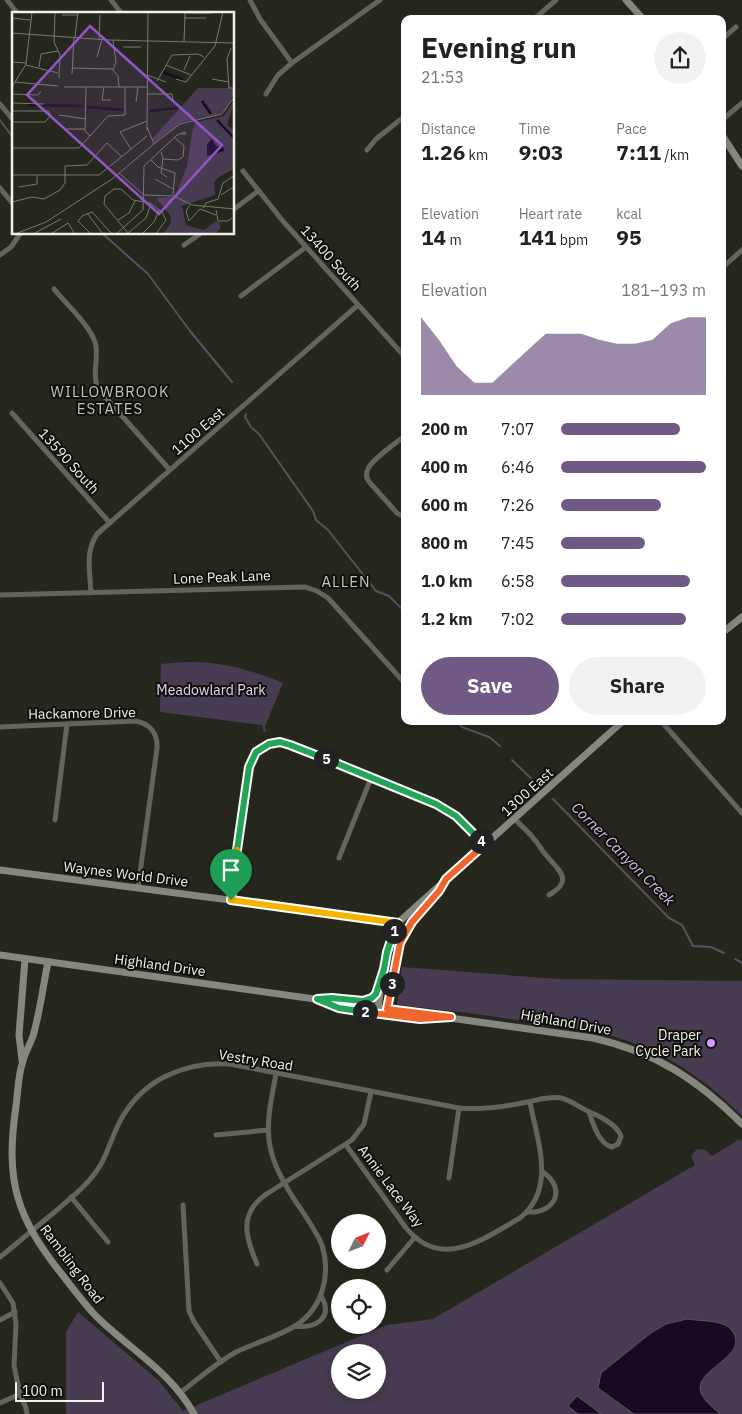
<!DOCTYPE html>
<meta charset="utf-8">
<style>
body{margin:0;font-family:"IBM Plex Sans",sans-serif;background:#f2f2f2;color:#222;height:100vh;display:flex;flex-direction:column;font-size:19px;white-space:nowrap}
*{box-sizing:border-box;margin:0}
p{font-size:16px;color:#767676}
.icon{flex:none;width:28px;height:28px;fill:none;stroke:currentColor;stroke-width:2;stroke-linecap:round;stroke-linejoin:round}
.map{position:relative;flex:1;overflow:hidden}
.sheet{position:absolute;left:401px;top:15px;width:325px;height:710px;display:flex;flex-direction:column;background:#fff;border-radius:10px;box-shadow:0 2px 8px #0003}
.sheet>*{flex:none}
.needle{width:32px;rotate:48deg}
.controls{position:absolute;left:331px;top:1214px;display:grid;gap:10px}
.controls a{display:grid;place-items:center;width:55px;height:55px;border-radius:50%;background:#fff;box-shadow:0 2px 8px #0003;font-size:25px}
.scale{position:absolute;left:15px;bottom:12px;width:89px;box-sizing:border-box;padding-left:5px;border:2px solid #f2f2eb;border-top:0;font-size:14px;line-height:18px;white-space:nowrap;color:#f2f2eb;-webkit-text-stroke:4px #0f0f0a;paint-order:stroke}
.pin{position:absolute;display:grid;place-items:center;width:42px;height:42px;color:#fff;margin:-51px -21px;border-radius:50% 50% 50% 0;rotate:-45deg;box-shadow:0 0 5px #0007}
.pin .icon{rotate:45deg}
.km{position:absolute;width:25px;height:25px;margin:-12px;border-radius:50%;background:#222;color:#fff;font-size:14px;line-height:25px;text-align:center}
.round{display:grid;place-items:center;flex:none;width:52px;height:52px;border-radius:26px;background:#f2f2f2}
.overview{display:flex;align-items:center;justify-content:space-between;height:85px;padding:0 20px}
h1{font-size:28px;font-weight:800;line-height:38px}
.stats{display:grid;grid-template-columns:repeat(3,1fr);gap:8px;height:85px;padding:5px 20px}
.stats div{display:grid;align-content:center}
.stats b{font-size:21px;font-weight:800}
.stats small{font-size:14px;font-weight:400}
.stats p{font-size:14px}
.chart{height:140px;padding:10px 20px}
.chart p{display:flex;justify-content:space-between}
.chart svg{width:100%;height:90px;margin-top:5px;fill:#715985;opacity:.7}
.primary-button{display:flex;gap:10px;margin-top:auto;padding:10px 20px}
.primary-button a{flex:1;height:58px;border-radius:30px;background:#715985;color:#fff;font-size:20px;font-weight:800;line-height:58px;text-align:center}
.primary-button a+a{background:#f2f2f2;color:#222}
ul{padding:0 20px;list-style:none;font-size:16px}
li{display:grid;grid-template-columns:80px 60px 1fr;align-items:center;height:38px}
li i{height:12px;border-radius:6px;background:#715985}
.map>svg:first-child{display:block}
.green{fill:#473b51;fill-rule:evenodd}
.water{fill:#170b21;stroke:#59505e}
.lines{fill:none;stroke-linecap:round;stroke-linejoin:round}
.stream{stroke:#59505e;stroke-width:2}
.street{stroke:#63645e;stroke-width:5}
.secondary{stroke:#86877e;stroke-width:7}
.split-1-casing{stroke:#fff;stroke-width:10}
.split-2-casing{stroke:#fff;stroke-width:10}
.split-3-casing{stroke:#fff;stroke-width:10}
.split-4-casing{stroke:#fff;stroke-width:10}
.split-5-casing{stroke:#fff;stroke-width:10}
.split-6-casing{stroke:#fff;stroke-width:10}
.split-7-casing{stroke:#fff;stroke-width:10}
.split-1{stroke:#f5b400;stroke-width:6}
.split-2{stroke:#22a559;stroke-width:6}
.split-3{stroke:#f0652b;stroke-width:6}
.split-4{stroke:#f0652b;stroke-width:6}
.split-5{stroke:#22a559;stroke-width:6}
.split-6{stroke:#22a559;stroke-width:6}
.split-7{stroke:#f5b400;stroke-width:6}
.poi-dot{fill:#d29cfd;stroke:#0f0f0a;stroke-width:2}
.labels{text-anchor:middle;stroke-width:4;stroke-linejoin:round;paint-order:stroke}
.street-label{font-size:14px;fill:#f2f2eb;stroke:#0f0f0a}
.park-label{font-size:14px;fill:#e8d2fc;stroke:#0f0f0a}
.poi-label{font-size:14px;fill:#f2f2eb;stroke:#0f0f0a;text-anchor:end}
.neighbourhood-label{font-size:15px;letter-spacing:1px;fill:#c3c4b5;stroke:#0f0f0a}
.water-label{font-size:15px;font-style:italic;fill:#d7bbef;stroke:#0f0f0a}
.inset-river{fill:none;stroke:#170b21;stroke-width:2.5}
.inset-road{fill:none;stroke:#78786f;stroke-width:1}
.view{fill:#9354c8;fill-opacity:0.15;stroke:#9354c8;stroke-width:2.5}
.inset-edge{fill:none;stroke:#f2f2eb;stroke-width:2.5}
</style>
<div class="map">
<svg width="742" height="1414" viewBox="0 0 742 1414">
<rect width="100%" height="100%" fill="#26271c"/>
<g class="green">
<path d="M186,662C221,661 251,670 283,683L265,726L266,732H264L262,725L160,712L161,664Z"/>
<path d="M402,967L557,979L742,981V1116C700,1074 655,1045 596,1032C574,1028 551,1025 529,1022C485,1015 442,1009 397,1005Z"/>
<path d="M740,1139L742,1142V1414H66V1332L78,1312L159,1381L183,1411L387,1325L433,1319L695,1165L691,1156L697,1149L706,1150L712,1156ZM340,1352H378V1390H340Z"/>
</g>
<g class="water">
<path d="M687,1319C699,1321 713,1320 725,1325C729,1327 733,1331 735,1336C742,1357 702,1368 700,1387C700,1399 713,1407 720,1414H634L598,1388L601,1373L651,1333L666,1324Z"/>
<path d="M577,1396L601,1414H578L568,1406Z"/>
</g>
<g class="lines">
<g class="stream">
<path d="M0,120L14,139"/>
<path d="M103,234L148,274L190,331L232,382"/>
<path d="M246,414L245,417L251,427L259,434L313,511L316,520L328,530L376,591L389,596L405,612"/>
<path d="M457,721L462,727L489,737L500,746"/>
<path d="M512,760L537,784"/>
<path d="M553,799L669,918L682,925L693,946L711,947L724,953"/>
<path d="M735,959L742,963"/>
</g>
<g class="street">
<path d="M7,0L18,14"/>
<path d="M111,0L122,14"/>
<path d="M250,0L260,19L292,63"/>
<path d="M534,19L556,0"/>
<path d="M722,39L736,27"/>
<path d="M266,94L278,75L292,63L380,0"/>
<path d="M0,104L14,121"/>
<path d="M722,120L742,103"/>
<path d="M367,150L376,139L405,116"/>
<path d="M243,171L282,220L405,357"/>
<path d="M0,188L14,205"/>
<path d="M234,209L258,191"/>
<path d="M184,245L200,234"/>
<path d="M0,255L11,247L20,234"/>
<path d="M722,268L742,250"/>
<path d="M54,289C66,304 93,328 96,346C98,361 92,375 98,389L170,470"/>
<path d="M241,296L306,247"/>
<path d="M12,413L110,523"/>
<path d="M405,436C397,442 371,460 368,469C365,475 367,480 371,484L397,513L405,518"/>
<path d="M91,593C90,572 85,552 97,534L358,305"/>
<path d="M0,595L305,587L317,591L328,598L402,680L405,678"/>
<path d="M661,721L742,813"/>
<path d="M0,727L135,721C150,723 158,734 157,748L138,888"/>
<path d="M515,819C521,826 529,832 534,839C539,844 541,850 546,855C558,870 575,880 549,895"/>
<path d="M55,820L67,724"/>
<path d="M339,858L371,778"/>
<path d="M231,900L249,767C254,748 271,739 290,745L436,804L462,821L484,845"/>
<path d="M216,1135L268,1130"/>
<path d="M346,1145L406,1228C442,1271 483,1239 520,1218C557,1188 537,1141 530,1102"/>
<path d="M449,1178L459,1108"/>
<path d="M71,1197L108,1242"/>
<path d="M183,1205L189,1311L194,1322L221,1362"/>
<path d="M527,1212C555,1214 567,1189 543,1172"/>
<path d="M0,1257C19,1242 37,1226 56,1211C68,1200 82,1190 92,1177C106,1161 110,1141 119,1123C141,1080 184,1061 230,1064L459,1108C482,1110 504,1107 527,1102C538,1100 550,1096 561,1098C573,1101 581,1109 592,1113C603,1118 617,1125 621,1136L618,1144L612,1147C599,1144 593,1124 589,1112"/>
<path d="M257,1264C246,1238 238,1215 265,1195L352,1140L364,1124L371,1092"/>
<path d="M387,1270L415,1237"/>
<path d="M0,1283L13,1303L16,1324L14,1366L20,1394L26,1408L27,1414"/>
<path d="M0,1320L15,1312"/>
<path d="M295,1326C316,1329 334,1317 321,1296"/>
<path d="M180,1393C198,1379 216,1363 236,1352C255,1343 277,1337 295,1326C323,1308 331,1275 322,1245C315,1229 304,1214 294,1199C262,1149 265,1130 276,1074"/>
<path d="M0,1403L20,1394"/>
</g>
<g class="secondary">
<path d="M626,0L643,19"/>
<path d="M722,135L742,166"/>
<path d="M722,633L742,617"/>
<path d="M0,870L383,920C392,922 404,922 405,933"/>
<path d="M0,955L593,1038C655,1052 697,1079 742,1124"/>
<path d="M48,962C43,986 40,1012 33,1036C30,1045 25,1052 23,1061C18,1075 18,1091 16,1106C5,1182 16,1217 64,1277C75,1291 86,1306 98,1318C131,1350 171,1372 194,1414"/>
<path d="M352,1000L370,999L376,994L378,986"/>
<path d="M326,1004L347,1009L420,1019H437"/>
<path d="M378,1008C382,980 383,943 401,920L623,721"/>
<path d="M387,1009C392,980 394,948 412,922C421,909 434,900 442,886"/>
<path d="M22,1060L19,1035L25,959"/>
</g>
</g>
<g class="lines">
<g class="split-1-casing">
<path id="split-1" d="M231,900L398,923L394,931"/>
</g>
<g class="split-2-casing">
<path id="split-2" d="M365,1012L339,1008L317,999L332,998L363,1001L372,998L376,994L384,969L387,952L394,931"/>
</g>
<g class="split-3-casing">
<path id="split-3" d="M365,1012L420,1019L451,1017L387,1009L392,984"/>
</g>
<g class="split-4-casing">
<path id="split-4" d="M392,984L400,943L412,922L439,891L446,879L484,845L481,841"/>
</g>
<g class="split-5-casing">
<path id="split-5" d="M326,759L436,804L456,816L481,841"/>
</g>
<g class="split-6-casing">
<path id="split-6" d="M237,850L249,767L256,752L269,744L280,742L290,745L326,759"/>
</g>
<g class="split-7-casing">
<path id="split-7" d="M231,900L237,850"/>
</g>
<use href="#split-1" class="split-1"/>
<use href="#split-2" class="split-2"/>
<use href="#split-3" class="split-3"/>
<use href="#split-4" class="split-4"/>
<use href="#split-5" class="split-5"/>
<use href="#split-6" class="split-6"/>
<use href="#split-7" class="split-7"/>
</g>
<circle class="poi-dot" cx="711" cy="1043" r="5"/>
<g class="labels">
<g class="street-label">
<text transform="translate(331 258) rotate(48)" y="5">13400 South</text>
<text transform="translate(198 431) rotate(-41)" y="5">1100 East</text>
<text transform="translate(69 461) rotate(48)" y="5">13590 South</text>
<text transform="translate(222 577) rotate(-2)" y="5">Lone Peak Lane</text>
<text transform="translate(82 713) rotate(-1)" y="5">Hackamore Drive</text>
<text transform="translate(527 792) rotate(-42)" y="5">1300 East</text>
<text transform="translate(126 874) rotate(7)" y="5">Waynes World Drive</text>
<text transform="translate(160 965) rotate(8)" y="5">Highland Drive</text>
<text transform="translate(566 1022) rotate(10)" y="5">Highland Drive</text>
<text transform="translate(256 1060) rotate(9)" y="5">Vestry Road</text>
<text transform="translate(391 1186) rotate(53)" y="5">Annie Lace Way</text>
<text transform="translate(72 1264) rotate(53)" y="5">Rambling Road</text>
</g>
<g class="park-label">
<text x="211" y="695">Meadowlard Park</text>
</g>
<g class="poi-label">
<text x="701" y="1040">Draper<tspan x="701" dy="16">Cycle Park</tspan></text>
</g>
<g class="neighbourhood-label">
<text x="110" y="397">WILLOWBROOK<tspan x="110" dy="17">ESTATES</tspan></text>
<text x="346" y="587">ALLEN</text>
</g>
<g class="water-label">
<text transform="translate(623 854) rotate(45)" y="5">Corner Canyon Creek</text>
</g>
</g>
<g transform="translate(12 12)">
<rect width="222" height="222" fill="#26271c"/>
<path d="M186,76H222V82L214,98L205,104L170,110L143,131L140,127ZM222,89L215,113L222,118V157L205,166L202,171L203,183L170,194L174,213L192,218L204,209L208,211V217L203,222H151L159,211L158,203L144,186L163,185L175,154L181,115L184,110L212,104Z" fill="#473b51"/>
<path d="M200,127L204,134L211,135L212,139L195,144V132Z" fill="#170b21"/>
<path class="inset-river" d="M151,60L171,68M190,89L199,102M16,93L71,94M75,95L111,98M137,99L165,96M205,108L223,127"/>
<path class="inset-road" d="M43,0L42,30L48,43L47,66M173,1H200M50,3H66M0,6L18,8M173,6H194M0,21L96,28L223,31M63,25L66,0M87,27L88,3M172,30L173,0M111,35H129M219,36L215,47L217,76H223M85,45L90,27M0,50L15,51M14,53L46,61M154,53L179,63M27,55L29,42L46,39M60,56L100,57L106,64L107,75M101,58L104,50L101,28M172,58L178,44M60,62L62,25M135,63L154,70M164,67L174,70L203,34L211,0M200,67L217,70M145,69L160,43L186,42L192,45M3,70L46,74M0,75L14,52L20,0M52,75H135M74,75L73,119L78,124M92,75L90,88H99M0,82L25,83L29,80M135,82H160L161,88M124,90L126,75M0,91L32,92M0,99H36L39,103L33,110H0M47,103L74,107M55,117H73M135,118L136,0M142,132L168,112L210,102L223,84M0,136H67L96,104L113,103V75M119,137L108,120L135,109M149,140L151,146L149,161L155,165M151,147L166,148L171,145L172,134L163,126M139,148L146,155L163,161L161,183M107,161L132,183L162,184L180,193L223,197M0,163H87L135,124M143,167L161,177M7,175L25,172V163M209,183L223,174M0,190L20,185L32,187L48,178L53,171V154L75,153L95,131L110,145M178,193L174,199L177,209L188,197L204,203M191,196L194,191L206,187L211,171L223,163M204,198L206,209H216L220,206M75,201L91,222M106,208L117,201L123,189M116,221L92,192L93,184L102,177H109L121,188L138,191L150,200L154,208L144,222M116,221L134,206L139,192M3,222L34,210L100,167L142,132L135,115M21,222L49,207M39,222L56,211L63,222M79,222L66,209L70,204L80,200L100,222M104,222L131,198L132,154L165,123L170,121L173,120L174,122H169M130,222L142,210L147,198"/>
<path class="view" d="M78,14L210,133L147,202L15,83Z"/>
<rect width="222" height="222" class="inset-edge"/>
</g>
</svg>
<div class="controls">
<a><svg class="needle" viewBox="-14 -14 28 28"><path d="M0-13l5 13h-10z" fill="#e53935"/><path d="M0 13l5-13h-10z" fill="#767676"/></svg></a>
<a><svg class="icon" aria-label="locate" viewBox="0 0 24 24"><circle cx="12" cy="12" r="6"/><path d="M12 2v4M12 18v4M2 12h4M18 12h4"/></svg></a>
<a><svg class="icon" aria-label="layers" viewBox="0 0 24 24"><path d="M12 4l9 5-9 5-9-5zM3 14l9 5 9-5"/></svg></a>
</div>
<div class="scale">100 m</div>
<div class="pin" style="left:231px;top:900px;background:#1e9e55"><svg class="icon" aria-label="arrive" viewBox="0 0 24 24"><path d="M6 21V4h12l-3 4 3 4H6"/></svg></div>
<b class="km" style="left:394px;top:931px">1</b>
<b class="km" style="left:365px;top:1012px">2</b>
<b class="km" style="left:392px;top:984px">3</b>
<b class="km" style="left:481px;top:841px">4</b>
<b class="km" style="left:326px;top:759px">5</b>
<section class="sheet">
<div class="overview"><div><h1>Evening run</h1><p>21:53</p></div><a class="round"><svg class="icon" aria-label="share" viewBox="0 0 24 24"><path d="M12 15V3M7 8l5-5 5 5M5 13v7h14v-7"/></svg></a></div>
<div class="stats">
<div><p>Distance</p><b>1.26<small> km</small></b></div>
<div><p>Time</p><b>9:03</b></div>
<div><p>Pace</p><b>7:11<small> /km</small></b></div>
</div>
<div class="stats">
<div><p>Elevation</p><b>14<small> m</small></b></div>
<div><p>Heart rate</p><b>141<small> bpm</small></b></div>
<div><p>kcal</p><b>95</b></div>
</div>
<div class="chart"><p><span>Elevation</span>181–193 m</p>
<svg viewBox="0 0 160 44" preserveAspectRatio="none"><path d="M0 44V6L10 17L20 30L30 38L40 38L50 30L60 22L70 14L80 14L90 14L100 17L110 19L120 19L130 17L140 9L150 6L160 6V44z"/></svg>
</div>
<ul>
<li><b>200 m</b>7:07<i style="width:82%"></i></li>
<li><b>400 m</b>6:46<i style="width:100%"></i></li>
<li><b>600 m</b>7:26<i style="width:69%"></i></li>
<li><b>800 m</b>7:45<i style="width:58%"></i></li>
<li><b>1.0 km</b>6:58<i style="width:89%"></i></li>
<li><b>1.2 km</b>7:02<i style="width:86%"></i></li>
</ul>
<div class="primary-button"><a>Save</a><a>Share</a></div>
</section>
</div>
